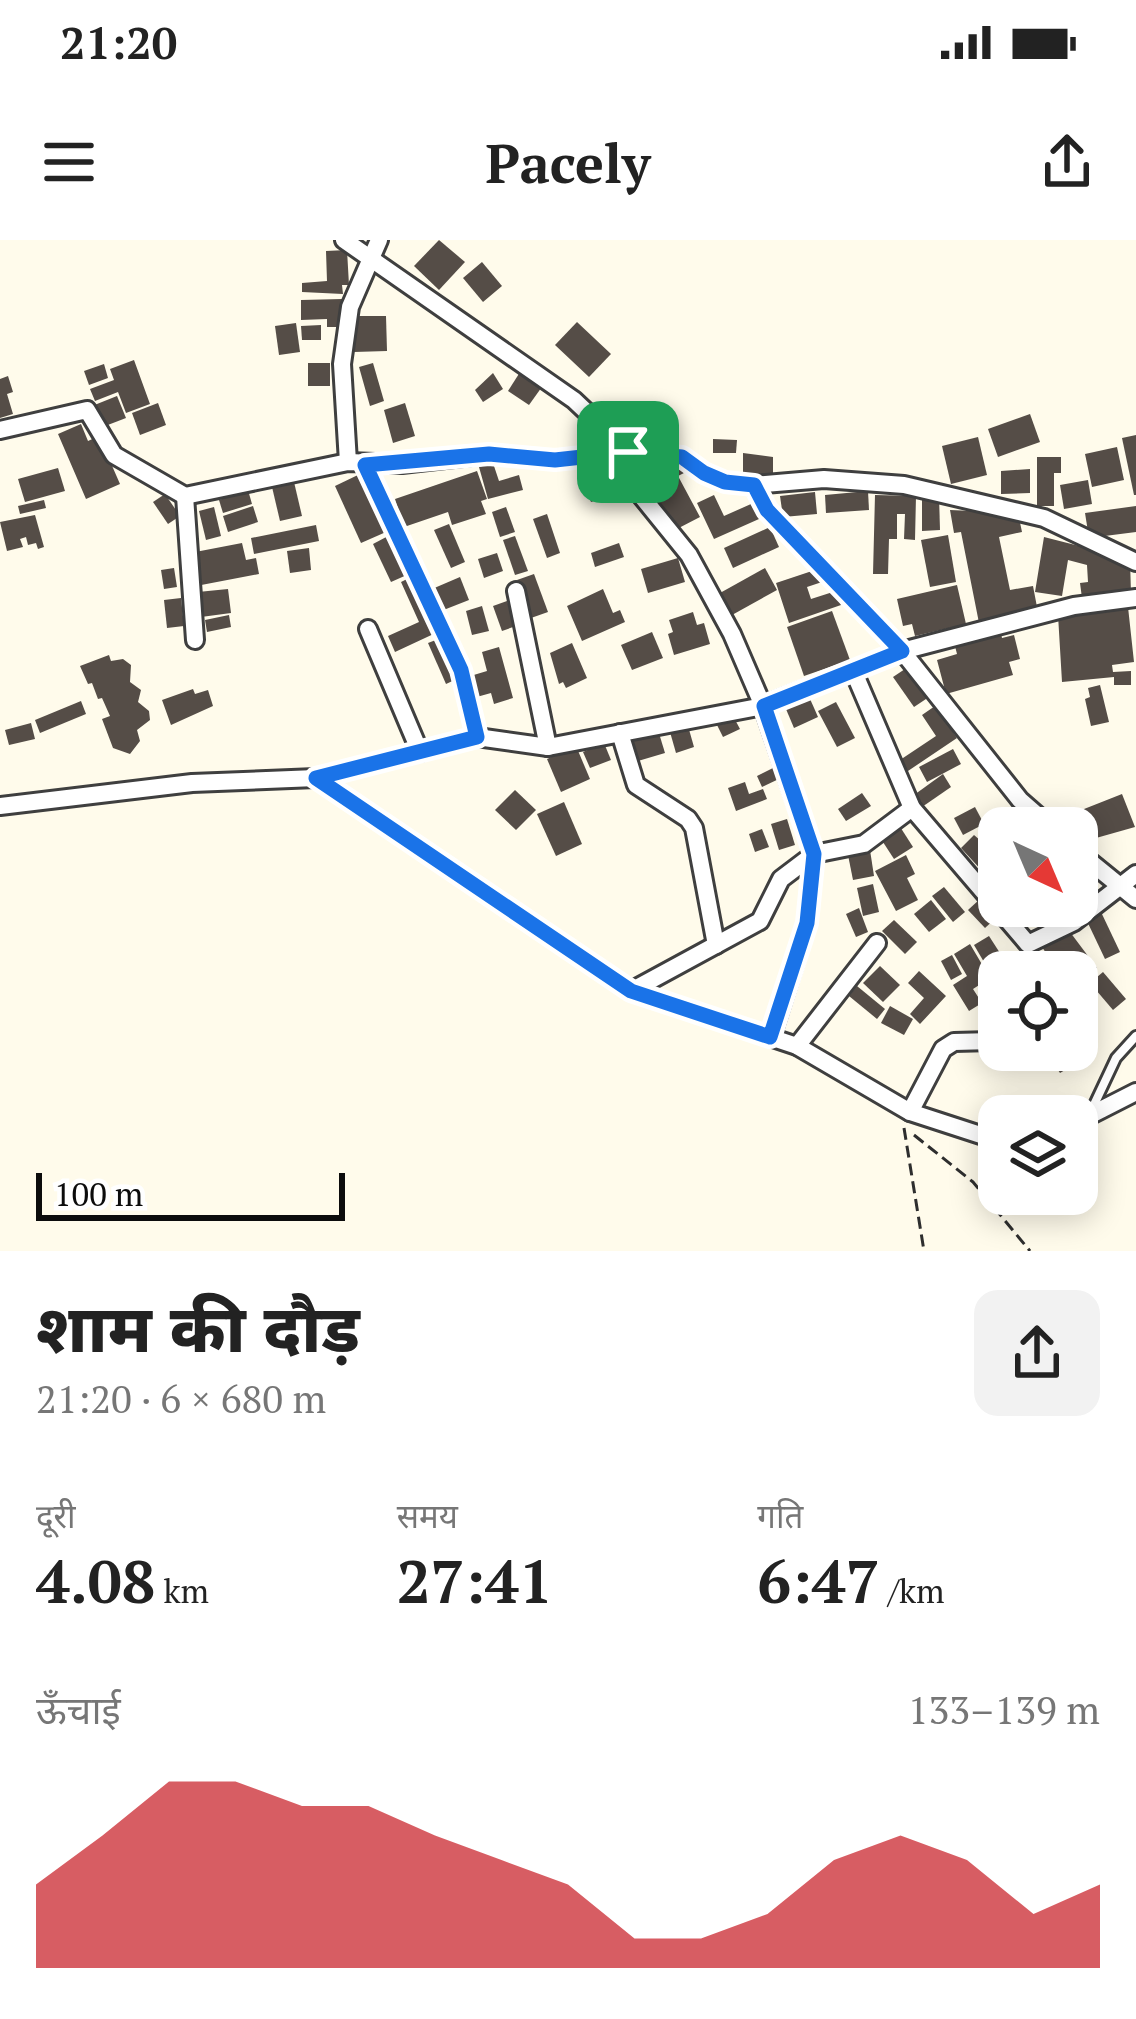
<!DOCTYPE html>
<html lang="hi">
<meta charset="utf-8">
<style>
body{margin:0;font-family:"PT Serif","Noto Sans Devanagari",serif;background:#f2f2f2;color:#222;height:100vh;display:flex;flex-direction:column;font-size:45px;white-space:nowrap}
*{box-sizing:border-box;margin:0}
p{font-size:39px;color:#767676}
.icon{flex:none;width:66px;height:66px;fill:none;stroke:currentColor;stroke-width:2;stroke-linecap:round;stroke-linejoin:round}
.map{position:relative;height:1011px;overflow:hidden}
.panel{display:flex;flex-direction:column;background:#fff;flex:1}
.panel>*{flex:none}
.needle{width:78px;rotate:136deg}
.buttons{position:absolute;left:978px;top:567px;display:grid;gap:24px}
.buttons a{display:grid;place-items:center;width:120px;height:120px;border-radius:24px;background:#fff;box-shadow:0 6px 30px #0003;font-size:60px}
.scale{position:absolute;left:36px;bottom:30px;width:309px;box-sizing:border-box;padding-left:12px;border:6px solid #0c0c0c;border-top:0;font-size:33px;line-height:42px;white-space:nowrap;color:#0c0c0c;-webkit-text-stroke:9px #fff;paint-order:stroke}
.pin{position:absolute;display:grid;place-items:center;width:102px;height:102px;color:#fff;margin:-51px;border-radius:24px;box-shadow:0 6px 18px #0006}
.round{display:grid;place-items:center;flex:none;width:126px;height:126px;border-radius:24px;background:#f2f2f2}
.overview{display:flex;align-items:center;justify-content:space-between;height:204px;padding:0 36px}
h1{font-size:66px;font-weight:800;line-height:90px}
.metrics{display:grid;grid-template-columns:repeat(3,1fr);gap:18px;height:204px;padding:12px 36px}
.metrics div{display:grid;align-content:center}
.metrics b{font-size:60px;font-weight:800}
.metrics small{font-size:33px;font-weight:400}
.metrics p{font-size:33px}
.chart{height:336px;padding:24px 36px}
.chart p{display:flex;justify-content:space-between}
.chart svg{width:100%;height:216px;margin-top:12px;fill:#c71922;opacity:.7}
.status{display:flex;justify-content:space-between;align-items:center;height:84px;padding:0 60px;background:#fff;direction:ltr}
.status svg{height:33px;fill:currentColor}
header{display:flex;justify-content:space-between;align-items:center;height:156px;padding:0 36px;background:#fff;font-size:54px;font-weight:800}
.map>svg:first-child{display:block}
.building{fill:#554d47}
.lines{fill:none;stroke-linecap:round;stroke-linejoin:round}
.lane-casing{stroke:#3f3f3f;stroke-width:14}
.street-casing{stroke:#3f3f3f;stroke-width:22}
.path{stroke:#2e2e2e;stroke-width:3;stroke-dasharray:12 6;stroke-linecap:butt}
.lane{stroke:#fff;stroke-width:8}
.street{stroke:#fff;stroke-width:16}
.route-casing{stroke:#fff;stroke-width:24}
.route{stroke:#1a73e8;stroke-width:15}
</style>
<div class="status"><b>21:20</b><svg viewBox="0 0 49 12"><path d="M0 12V9h3v3zM5 12V6h3v6zM10 12V3h3v9zM15 12V0h3v12zM26 1h20v11H26zM47 4h2v5h-2z"/></svg></div>
<header><svg class="icon" aria-label="menu" viewBox="0 0 24 24"><path d="M4 6h16M4 12h16M4 18h16"/></svg>Pacely<svg class="icon" aria-label="share" viewBox="0 0 24 24"><path d="M12 15V3M7 8l5-5 5 5M5 13v7h14v-7"/></svg></header>
<div class="map">
<svg width="1136" height="1011" viewBox="0 0 1136 1011">
<rect width="100%" height="100%" fill="#fffbeb"/>
<g class="building">
<path d="M439,0L465,22L439,50L414,26Z"/>
<path d="M347,10L349,45H342L343,54L302,52V43L327,41L326,11Z"/>
<path d="M482,22L502,46L483,62L463,38Z"/>
<path d="M342,59L343,87H327V79L301,80V60Z"/>
<path d="M354,76H386L387,111L354,112Z"/>
<path d="M577,82L611,114L589,137L555,105Z"/>
<path d="M296,83L300,112L279,115L275,86Z"/>
<path d="M321,85V100H302L301,86Z"/>
<path d="M134,120L150,164L126,173L118,152L95,161L90,149L114,140L110,129Z"/>
<rect x="308" y="123" width="22" height="23"/>
<path d="M373,123L384,161L370,166L359,127Z"/>
<path d="M104,124L108,138L89,145L84,131Z"/>
<path d="M522,129L544,144L529,165L508,151Z"/>
<path d="M493,133L503,149L483,162L475,150Z"/>
<path d="M8,136L13,152L7,154L13,174L0,178V139Z"/>
<path d="M117,156L126,178L100,188L92,166Z"/>
<path d="M158,163L166,185L140,195L132,173Z"/>
<path d="M405,163L415,196L393,203L384,170Z"/>
<path d="M1030,174L1040,202L998,217L988,189Z"/>
<path d="M81,184L88,201L99,196L120,244L86,259L58,194Z"/>
<path d="M1136,195V255H1134L1122,198Z"/>
<path d="M978,197L987,235L951,244L942,206Z"/>
<path d="M713,199L737,200L736,213H713Z"/>
<path d="M1117,207L1124,240L1092,247L1085,214Z"/>
<path d="M743,213L773,217V239L743,240Z"/>
<path d="M1037,217H1061V233H1054V266H1037Z"/>
<path d="M678,219L684,233L678,236L700,277L673,291L647,234Z"/>
<path d="M618,222L628,249L591,262L581,235Z"/>
<path d="M493,223L499,241L519,235L523,250L488,259L479,227Z"/>
<path d="M58,228L65,251L25,262L18,239Z"/>
<path d="M1030,229V253L1001,254V231Z"/>
<path d="M477,231L487,259L481,261L486,274L452,285L448,272L404,287L395,259Z"/>
<path d="M360,234L386,292L361,303L335,246Z"/>
<path d="M1088,240L1092,264L1064,269L1060,245Z"/>
<path d="M294,242L302,276L280,281L272,247Z"/>
<path d="M248,250L252,264L223,273L219,260Z"/>
<path d="M868,251L869,270L826,273L825,255Z"/>
<path d="M815,252L817,274L783,277L780,256Z"/>
<path d="M165,254L180,276L168,284L153,262Z"/>
<path d="M714,255L724,276L751,264L759,279L714,299L697,263Z"/>
<path d="M875,255L916,256L915,300L904,299L905,274H897V299H889L888,334H873Z"/>
<path d="M939,255L940,290L922,291V256Z"/>
<path d="M44,260L46,268L20,274L18,266Z"/>
<path d="M253,266L258,282L228,292L223,276Z"/>
<path d="M1136,266V292L1089,298L1085,273Z"/>
<path d="M214,267L221,296L206,300L199,271Z"/>
<path d="M506,267L515,292L500,297L492,272Z"/>
<path d="M950,270L1018,273L1022,292L999,297L1010,350L1033,346L1037,367L1019,371L1020,379L980,388L961,292L954,293Z"/>
<path d="M547,274L560,313L547,318L533,279Z"/>
<path d="M35,275L44,307L38,309L36,303L28,305L26,297L20,299L23,307L7,311L0,282Z"/>
<path d="M449,284L465,322L451,328L434,290Z"/>
<path d="M316,285L319,301L254,314L251,298Z"/>
<path d="M770,287L779,307L733,328L724,308Z"/>
<path d="M390,295L409,334L391,342L373,304Z"/>
<path d="M948,295L956,342L930,347L921,300Z"/>
<path d="M515,296L528,331L515,335L503,300Z"/>
<path d="M1044,297L1130,319L1131,354L1082,358L1080,343L1088,342L1087,325L1068,320L1062,356L1035,352Z"/>
<path d="M242,303L246,320L256,318L259,334L196,346L190,313Z"/>
<path d="M619,303L624,317L595,327L591,313Z"/>
<path d="M309,308L311,330L290,333L287,311Z"/>
<path d="M497,313L503,331L484,338L478,319Z"/>
<path d="M678,318L685,342L648,353L641,329Z"/>
<path d="M174,328L177,347L164,349L161,330Z"/>
<path d="M765,328L777,350L732,375L720,353Z"/>
<path d="M821,328L825,341L807,347L811,359L836,351L841,365L789,383L776,343Z"/>
<path d="M534,334L548,372L531,378L517,340Z"/>
<path d="M415,335L440,391L395,412L388,396L419,382L401,342Z"/>
<path d="M460,337L469,360L441,371L432,349Z"/>
<path d="M957,345L966,384L915,396L912,384L903,386L897,359Z"/>
<path d="M228,349L231,373L201,377L198,352Z"/>
<path d="M603,349L613,373L620,370L625,382L582,401L567,366Z"/>
<path d="M181,358L184,386L167,388L164,360Z"/>
<path d="M507,361L516,386L502,391L493,366Z"/>
<path d="M482,366L489,391L472,395L466,371Z"/>
<path d="M1128,367L1134,422L1112,425L1113,432L1131,431V445H1114V437L1062,442L1058,375Z"/>
<path d="M832,371L850,420L804,436L787,387Z"/>
<path d="M693,372L697,385L704,383L710,404L674,415L668,394L673,392L669,380Z"/>
<path d="M229,375L231,387L207,392L205,380Z"/>
<path d="M1000,389L1002,398L1014,395L1020,419L1009,422L1013,435L946,454L937,420L957,414L954,402Z"/>
<path d="M652,392L663,418L632,430L621,405Z"/>
<path d="M441,398L459,438L446,444L428,403Z"/>
<path d="M572,403L587,438L566,448L563,442L559,444L550,413Z"/>
<path d="M499,407L513,458L494,464L491,453L473,458L467,437L487,431L482,412Z"/>
<path d="M109,415L111,421L123,419L131,425L130,442L141,450L138,462L149,471L150,480L137,490L140,501L130,514L113,508L102,479L110,476L102,458L98,459L92,443L88,444L80,426Z"/>
<path d="M908,427L929,457L914,467L893,437Z"/>
<path d="M1100,445L1109,482L1091,486L1085,459L1090,457L1088,448Z"/>
<path d="M193,449L195,454L208,450L213,466L171,485L162,460Z"/>
<path d="M807,452L818,477L794,488L783,462Z"/>
<path d="M81,461L86,474L40,493L35,480Z"/>
<path d="M836,462L855,498L837,507L818,471Z"/>
<path d="M935,466L957,498L905,533L897,522L936,496L922,475Z"/>
<path d="M733,476L740,489L723,497L716,483Z"/>
<path d="M31,483L35,499L9,505L5,490Z"/>
<path d="M688,486L694,507L676,513L670,492Z"/>
<path d="M658,490L665,513L638,521L631,497Z"/>
<path d="M604,503L611,520L590,528L583,512Z"/>
<path d="M576,506L590,539L561,552L547,519Z"/>
<path d="M953,509L961,524L927,542L919,527Z"/>
<path d="M777,526L783,537L762,547L757,536Z"/>
<path d="M943,534L951,547L922,567L914,555Z"/>
<path d="M745,542L749,554L763,549L767,559L736,571L728,548Z"/>
<path d="M515,550L536,570L516,590L495,570Z"/>
<path d="M862,553L871,566L846,581L838,569Z"/>
<path d="M1122,554L1135,587L1089,600L1079,571Z"/>
<path d="M564,562L582,604L556,616L537,574Z"/>
<path d="M975,567L984,584L963,595L954,578Z"/>
<path d="M787,579L795,605L779,610L771,584Z"/>
<path d="M897,582L913,607L894,619L881,599Z"/>
<path d="M762,589L769,607L755,612L749,594Z"/>
<path d="M974,595L981,601L986,596L997,607L992,611L999,621L985,634L961,608Z"/>
<path d="M870,610L874,636L853,640L848,615Z"/>
<path d="M906,615L915,634L907,638L918,660L896,671L875,631Z"/>
<path d="M873,644L879,672L863,676L857,648Z"/>
<path d="M944,647L965,672L953,682L932,656Z"/>
<path d="M980,659L997,677L985,688L968,670Z"/>
<path d="M931,660L946,679L929,692L914,674Z"/>
<path d="M1007,666H1031L1035,673L1020,684Z"/>
<path d="M859,668L868,692L856,697L846,674Z"/>
<path d="M1101,672L1120,712L1105,719L1086,679Z"/>
<path d="M894,680L917,702L905,714L882,691Z"/>
<path d="M1067,688L1097,728L1077,743V732H1069L1058,717L1052,722L1042,707Z"/>
<path d="M989,696L1007,724L991,734L974,705Z"/>
<path d="M970,704L990,738L973,749L982,763L969,771L953,745L967,736L954,714Z"/>
<path d="M1029,706L1038,718L1014,732L1007,722Z"/>
<path d="M952,715L962,734L951,740L941,721Z"/>
<path d="M880,726L900,745L883,762L863,743Z"/>
<path d="M919,731L946,756L920,784L910,774L924,758L908,743Z"/>
<path d="M1103,732L1126,759L1113,770L1090,743Z"/>
<path d="M857,746L885,769L877,779L849,756Z"/>
<path d="M890,766L913,779L904,795L881,783Z"/>
<path d="M1083,786L1096,803L1085,812L1077,801V790Z"/>
<path d="M999,810H1015L1021,817L1009,827L996,813Z"/>
<path d="M1045,810H1058L1070,827L1060,833Z"/>
</g>
<g class="lines">
<g class="lane-casing">
<path id="lane" d="M1092,869L1116,818L1136,796"/>
</g>
<g class="street-casing">
<g id="street">
<path d="M344,0L574,160L629,212L634,247L689,315L732,394L763,466L814,614L807,683L771,797"/>
<path d="M0,190L87,170L114,215L185,256L348,222L402,224L489,214L555,220L629,212L682,217L704,233L725,242L754,245L824,239L904,245L1044,278L1136,322"/>
<path d="M348,222L342,124L350,67L379,0"/>
<path d="M365,225L461,430L477,497"/>
<path d="M754,245L767,270L902,411L1020,560L1052,588"/>
<path d="M185,256L195,400"/>
<path d="M516,351L548,507"/>
<path d="M368,389L420,512"/>
<path d="M853,430L912,568L1028,704L1074,682L1136,634"/>
<path d="M620,493L636,545L688,579L694,588L716,705"/>
<path d="M316,538L631,751L797,806L910,872L999,901"/>
<path d="M0,566L192,543L316,538L477,497L548,507L763,466L902,411L1074,366L1136,358"/>
<path d="M1077,611L1136,659"/>
<path d="M631,751L760,681L781,639L814,614L864,604L912,568"/>
<path d="M797,806L877,703"/>
<path d="M910,872L943,809L954,802L992,801"/>
<path d="M1077,882L1136,852"/>
</g>
</g>
<g class="path">
<path d="M904,888L924,1011"/>
<path d="M914,895L973,942L1030,1011"/>
</g>
<use href="#lane" class="lane"/>
<use href="#street" class="street"/>
</g>
<g class="lines">
<g class="route-casing">
<path id="route" d="M628,212L682,217L704,233L725,242L754,245L767,270L902,411L764,466L814,614L807,683L770,797L631,751L316,538L477,497L461,430L365,225L489,214L555,220Z"/>
</g>
<use href="#route" class="route"/>
</g>
</svg>
<div class="buttons">
<a><svg class="needle" viewBox="-14 -14 28 28"><path d="M0-13l5 13h-10z" fill="#e53935"/><path d="M0 13l5-13h-10z" fill="#767676"/></svg></a>
<a><svg class="icon" aria-label="locate" viewBox="0 0 24 24"><circle cx="12" cy="12" r="6"/><path d="M12 2v4M12 18v4M2 12h4M18 12h4"/></svg></a>
<a><svg class="icon" aria-label="layers" viewBox="0 0 24 24"><path d="M12 4l9 5-9 5-9-5zM3 14l9 5 9-5"/></svg></a>
</div>
<div class="scale">100 m</div>
<div class="pin" style="left:628px;top:212px;background:#1e9e55"><svg class="icon" aria-label="arrive" viewBox="0 0 24 24"><path d="M6 21V4h12l-3 4 3 4H6"/></svg></div>
</div>
<section class="panel">
<div class="overview"><div><h1>शाम की दौड़</h1><p>21:20 · 6 × 680 m</p></div><a class="round"><svg class="icon" aria-label="share" viewBox="0 0 24 24"><path d="M12 15V3M7 8l5-5 5 5M5 13v7h14v-7"/></svg></a></div>
<div class="metrics">
<div><p>दूरी</p><b>4.08<small> km</small></b></div>
<div><p>समय</p><b>27:41</b></div>
<div><p>गति</p><b>6:47<small> /km</small></b></div>
</div>
<div class="chart"><p><span>ऊँचाई</span>133–139 m</p>
<svg viewBox="0 0 160 44" preserveAspectRatio="none"><path d="M0 44V27L10 17L20 6L30 6L40 11L50 11L60 17L70 22L80 27L90 38L100 38L110 33L120 22L130 17L140 22L150 33L160 27V44z"/></svg>
</div>
</section>
